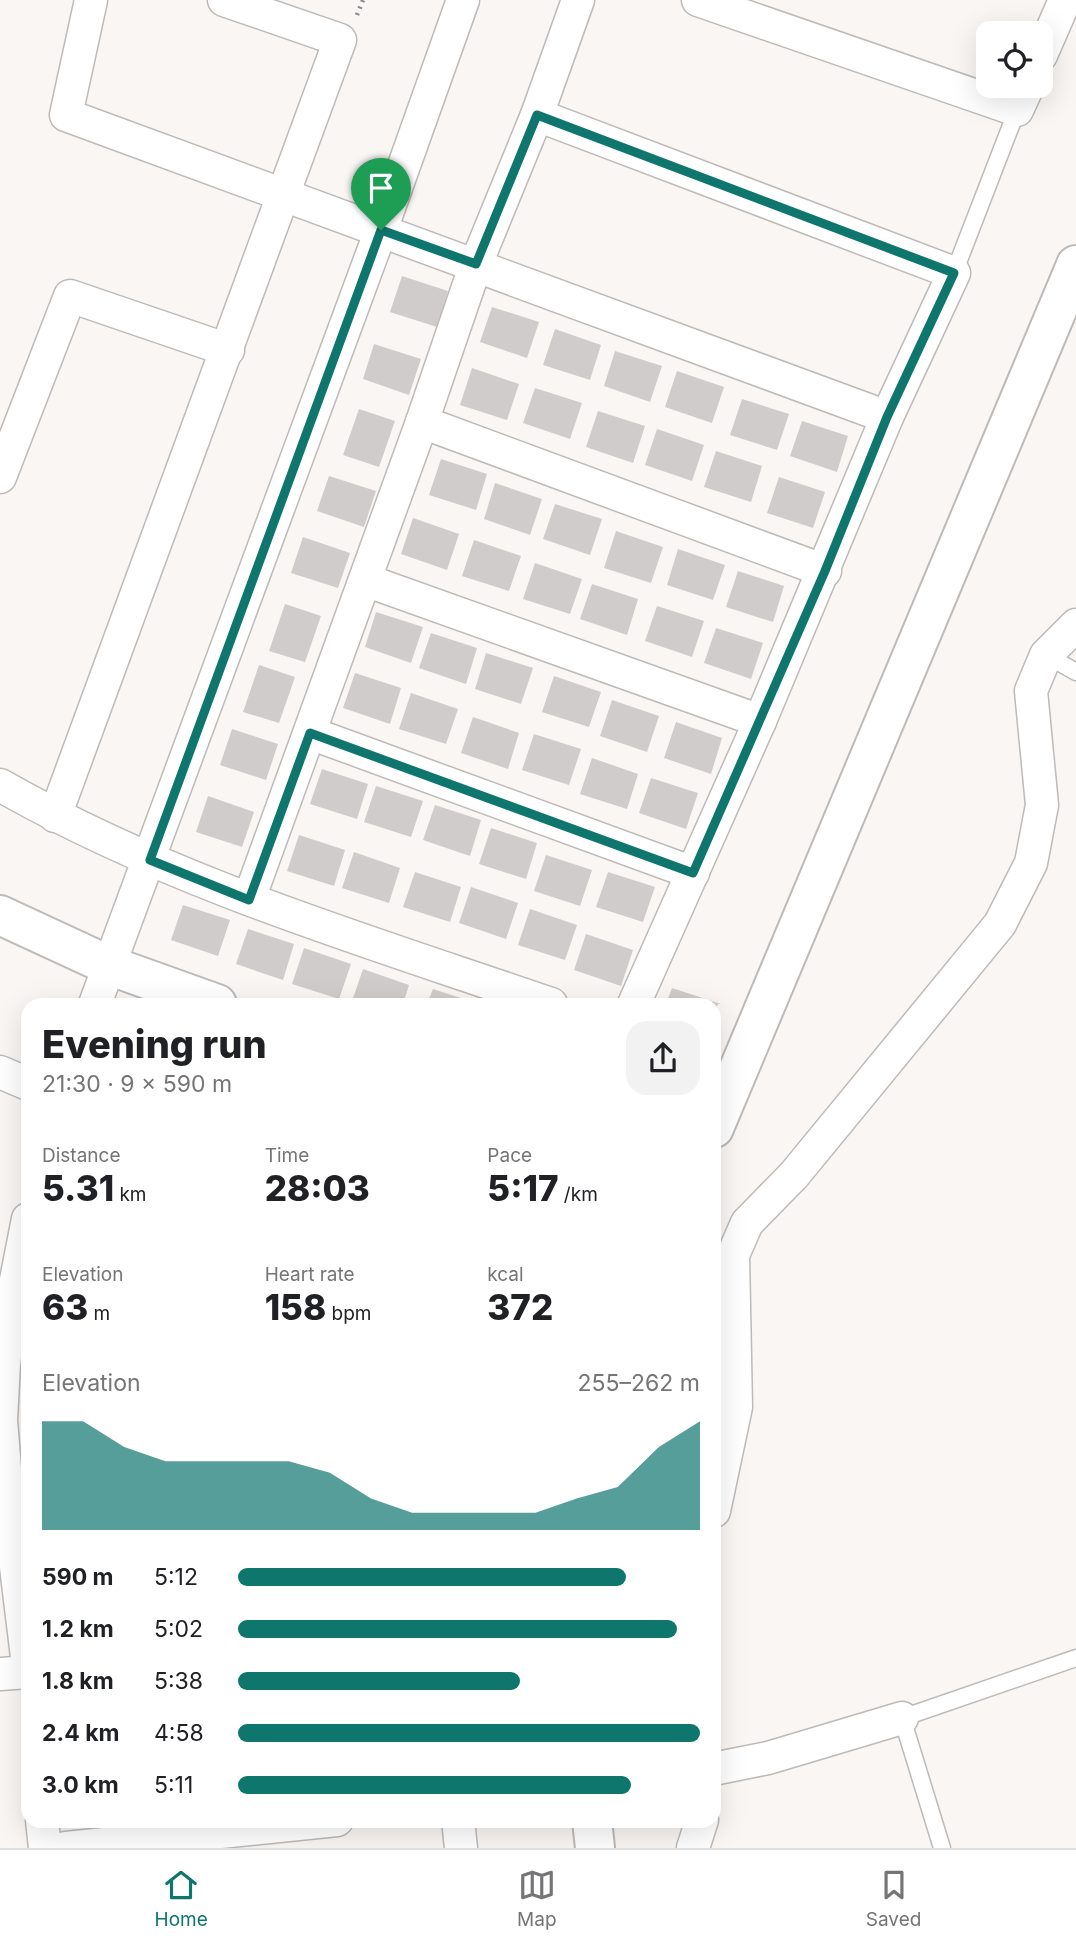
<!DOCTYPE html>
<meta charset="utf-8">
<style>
body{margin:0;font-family:Inter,sans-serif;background:#f2f2f2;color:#202124;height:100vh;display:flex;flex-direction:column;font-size:26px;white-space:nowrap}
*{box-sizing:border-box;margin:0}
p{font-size:23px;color:#757577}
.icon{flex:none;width:38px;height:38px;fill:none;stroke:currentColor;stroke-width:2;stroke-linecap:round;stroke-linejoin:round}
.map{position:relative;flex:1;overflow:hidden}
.side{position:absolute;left:21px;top:998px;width:700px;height:830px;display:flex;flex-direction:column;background:#fff;border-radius:21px;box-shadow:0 7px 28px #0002}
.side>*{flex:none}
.buttons{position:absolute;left:976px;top:21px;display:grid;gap:14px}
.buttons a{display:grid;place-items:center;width:77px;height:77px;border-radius:14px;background:#fff;box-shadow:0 7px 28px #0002;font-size:35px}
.pin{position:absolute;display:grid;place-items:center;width:60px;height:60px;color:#fff;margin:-72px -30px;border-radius:50% 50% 50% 0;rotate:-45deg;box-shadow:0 0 7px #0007}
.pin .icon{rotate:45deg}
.round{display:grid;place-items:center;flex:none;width:74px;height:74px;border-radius:21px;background:#f2f2f2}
.summary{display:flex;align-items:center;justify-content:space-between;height:119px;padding:0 21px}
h1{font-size:38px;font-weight:800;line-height:52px}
.stats{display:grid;grid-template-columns:repeat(3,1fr);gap:10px;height:119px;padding:7px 21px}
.stats div{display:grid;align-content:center}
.stats b{font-size:35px;font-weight:800}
.stats small{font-size:19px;font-weight:400}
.stats p{font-size:19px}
.chart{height:196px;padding:14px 21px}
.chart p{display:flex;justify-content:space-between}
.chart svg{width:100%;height:126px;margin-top:7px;fill:#0f766e;opacity:.7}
ul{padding:0 21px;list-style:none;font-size:23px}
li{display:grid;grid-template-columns:112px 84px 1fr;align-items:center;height:52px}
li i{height:18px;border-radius:9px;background:#0f766e}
.tabs{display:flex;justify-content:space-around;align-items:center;height:98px;border-top:2px solid #e0e0e0;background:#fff;font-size:19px;color:#757577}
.tabs a{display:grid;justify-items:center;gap:4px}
.tabs .selected{color:#0f766e}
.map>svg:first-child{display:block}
.building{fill:#d0cccb}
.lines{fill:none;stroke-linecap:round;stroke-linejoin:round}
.lane-casing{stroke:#bdbab8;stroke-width:19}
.street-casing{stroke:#bdbab8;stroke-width:35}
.secondary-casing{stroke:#bdbab8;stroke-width:42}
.path{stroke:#8c8a89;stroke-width:4.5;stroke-dasharray:2 5;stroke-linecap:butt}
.lane{stroke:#fff;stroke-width:16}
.street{stroke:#fff;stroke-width:32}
.secondary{stroke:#fff;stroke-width:38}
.route-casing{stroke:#fff;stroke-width:14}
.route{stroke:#0f766e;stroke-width:9}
</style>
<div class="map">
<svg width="1076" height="1848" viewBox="0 0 1076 1848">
<rect width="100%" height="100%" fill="#f9f6f4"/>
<g class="building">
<path d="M402,276L448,291L437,327L390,312Z"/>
<path d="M492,307L539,322L527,358L480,342Z"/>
<path d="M555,329L601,345L590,380L543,365Z"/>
<path d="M374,344L421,359L409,395L363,379Z"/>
<path d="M615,351L662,366L650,402L604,386Z"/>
<path d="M472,368L519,384L507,420L460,405Z"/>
<path d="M677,371L724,387L712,423L665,407Z"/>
<path d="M535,388L582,403L570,439L523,423Z"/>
<path d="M742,399L789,414L777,450L730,435Z"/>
<path d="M359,409L395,421L379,467L343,455Z"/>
<path d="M598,411L645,426L633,463L586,447Z"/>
<path d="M802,421L848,436L837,472L790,456Z"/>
<path d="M657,429L704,445L692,481L645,465Z"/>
<path d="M716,451L762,466L751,502L704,487Z"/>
<path d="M441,459L487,474L476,510L429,495Z"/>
<path d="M329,476L376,491L364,527L317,511Z"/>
<path d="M779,477L825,492L813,528L767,513Z"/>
<path d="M495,483L542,499L530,535L484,519Z"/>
<path d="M555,504L602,519L590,555L543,539Z"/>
<path d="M413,518L459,534L447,570L401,554Z"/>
<path d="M616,531L663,547L651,583L604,568Z"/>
<path d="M303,537L350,553L338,588L291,573Z"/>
<path d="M474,540L521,556L509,591L462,576Z"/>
<path d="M678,549L725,565L713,600L667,585Z"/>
<path d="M535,563L582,579L570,614L523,599Z"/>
<path d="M738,571L784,586L773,622L726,607Z"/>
<path d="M592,584L638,599L627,635L580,619Z"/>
<path d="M285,604L321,616L305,662L269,651Z"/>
<path d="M657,606L704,621L692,657L645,641Z"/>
<path d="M376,612L423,627L411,663L365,647Z"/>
<path d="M716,628L763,643L751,679L704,663Z"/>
<path d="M431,633L477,648L466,684L419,668Z"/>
<path d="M486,653L533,668L521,704L475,689Z"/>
<path d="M259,665L295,677L279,723L243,712Z"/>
<path d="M355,673L401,688L390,724L343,708Z"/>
<path d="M554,676L601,692L589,727L542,712Z"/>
<path d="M411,693L458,709L446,744L399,729Z"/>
<path d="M612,700L659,716L647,752L600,736Z"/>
<path d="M473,717L519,733L508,769L461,753Z"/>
<path d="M676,722L722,738L711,774L664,758Z"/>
<path d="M232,729L278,744L266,780L220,765Z"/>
<path d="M534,734L581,749L569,785L522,770Z"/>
<path d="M592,758L638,774L627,809L580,794Z"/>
<path d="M322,769L368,784L357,819L310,804Z"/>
<path d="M651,778L698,793L686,829L639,813Z"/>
<path d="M376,786L423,801L411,837L364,822Z"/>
<path d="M208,796L254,812L242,847L196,832Z"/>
<path d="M435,805L481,820L470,856L423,840Z"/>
<path d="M491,828L537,843L526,879L479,864Z"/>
<path d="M299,835L345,850L334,886L287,871Z"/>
<path d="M354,852L400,868L389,903L342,888Z"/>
<path d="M546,855L592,870L580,906L534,891Z"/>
<path d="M415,872L461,887L450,922L403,907Z"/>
<path d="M608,872L655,887L643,922L596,907Z"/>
<path d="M471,887L518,903L506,939L459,923Z"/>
<path d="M183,905L230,920L218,956L171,940Z"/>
<path d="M530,909L577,925L565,960L518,945Z"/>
<path d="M248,929L294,944L283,980L236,964Z"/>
<path d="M586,934L633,950L621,986L574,970Z"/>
<path d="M304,948L351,964L339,999L292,984Z"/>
<path d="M363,969L409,985L403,1004H351Z"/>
<path d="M672,988L721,1004H718L714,1015V1004H666Z"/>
<path d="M433,989L479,1004H427Z"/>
</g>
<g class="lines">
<g class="lane-casing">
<g id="lane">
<path d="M954,273L1017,110"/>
<path d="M1046,655L1076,672"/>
<path d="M942,1848L902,1718L1076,1658"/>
</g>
</g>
<g class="street-casing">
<g id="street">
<path d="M91,0L66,115L887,417"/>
<path d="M698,0L1017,110L1028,86"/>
<path d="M1041,55L1065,0"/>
<path d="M537,115L954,273L887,417L760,721L634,1004"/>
<path d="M422,422L825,571"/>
<path d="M0,477L70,296L228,350"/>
<path d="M365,580L760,721"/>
<path d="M310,733L693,873"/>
<path d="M0,785C172,883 365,940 551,1004"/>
<path d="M55,816L340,40L224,0"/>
<path d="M249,899L422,422L476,264L537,115L578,0"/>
<path d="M95,1004L381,230L463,0"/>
<path d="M0,1072L28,1084"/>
<path d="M28,1219L15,1285L4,1364L1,1420L7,1493L28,1665"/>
<path d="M714,1511L736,1407L733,1255L747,1223L794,1175L1000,924L1031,863L1042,805L1031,691L1046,655L1076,625"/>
<path d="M0,1674L28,1672"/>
<path d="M718,1768L768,1758L902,1718"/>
<path d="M42,1820L45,1848"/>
<path d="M458,1820L461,1848"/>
<path d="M66,1848L337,1820"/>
<path d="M693,1848L702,1820"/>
</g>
</g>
<g class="secondary-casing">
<g id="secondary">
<path d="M0,915L108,965L217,1004"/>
<path d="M714,1128L1076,265"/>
<path d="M592,1820L595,1848"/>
</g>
</g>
<path class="path" d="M357,15L363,0"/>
<use href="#lane" class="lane"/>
<use href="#street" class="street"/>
<use href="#secondary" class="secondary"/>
</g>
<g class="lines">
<g class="route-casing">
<path id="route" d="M537,115L954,273L887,417L825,571L693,873L310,733L249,900L150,860L381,230L476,264Z"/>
</g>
<use href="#route" class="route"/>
</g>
</svg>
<div class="buttons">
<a><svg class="icon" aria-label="locate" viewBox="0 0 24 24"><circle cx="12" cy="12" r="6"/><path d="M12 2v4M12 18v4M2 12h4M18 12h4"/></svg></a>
</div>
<div class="pin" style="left:381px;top:230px;background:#1e9e55"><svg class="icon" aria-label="arrive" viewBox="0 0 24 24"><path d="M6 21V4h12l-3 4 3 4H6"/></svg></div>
<section class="side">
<div class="summary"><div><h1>Evening run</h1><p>21:30 · 9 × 590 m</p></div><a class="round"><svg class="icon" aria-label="share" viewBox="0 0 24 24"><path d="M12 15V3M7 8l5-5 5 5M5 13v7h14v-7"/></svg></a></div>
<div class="stats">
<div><p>Distance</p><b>5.31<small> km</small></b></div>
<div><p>Time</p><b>28:03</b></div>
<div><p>Pace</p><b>5:17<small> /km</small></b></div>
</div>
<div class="stats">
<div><p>Elevation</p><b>63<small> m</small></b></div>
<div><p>Heart rate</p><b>158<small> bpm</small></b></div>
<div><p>kcal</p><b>372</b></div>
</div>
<div class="chart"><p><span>Elevation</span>255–262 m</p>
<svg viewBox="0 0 160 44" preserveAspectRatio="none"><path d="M0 44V6L10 6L20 15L30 20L40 20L50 20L60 20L70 24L80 33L90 38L100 38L110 38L120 38L130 33L140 29L150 15L160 6V44z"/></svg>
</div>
<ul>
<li><b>590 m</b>5:12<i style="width:84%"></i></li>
<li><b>1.2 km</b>5:02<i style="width:95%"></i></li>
<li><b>1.8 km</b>5:38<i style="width:61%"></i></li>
<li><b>2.4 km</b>4:58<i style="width:100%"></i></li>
<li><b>3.0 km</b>5:11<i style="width:85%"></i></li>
</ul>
</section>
</div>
<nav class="tabs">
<a class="selected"><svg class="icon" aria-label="home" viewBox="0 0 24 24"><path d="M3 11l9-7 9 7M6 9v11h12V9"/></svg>Home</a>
<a><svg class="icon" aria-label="map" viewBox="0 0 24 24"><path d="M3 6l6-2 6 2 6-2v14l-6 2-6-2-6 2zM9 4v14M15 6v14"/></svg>Map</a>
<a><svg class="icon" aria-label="saved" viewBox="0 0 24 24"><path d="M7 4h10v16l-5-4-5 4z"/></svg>Saved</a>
</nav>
